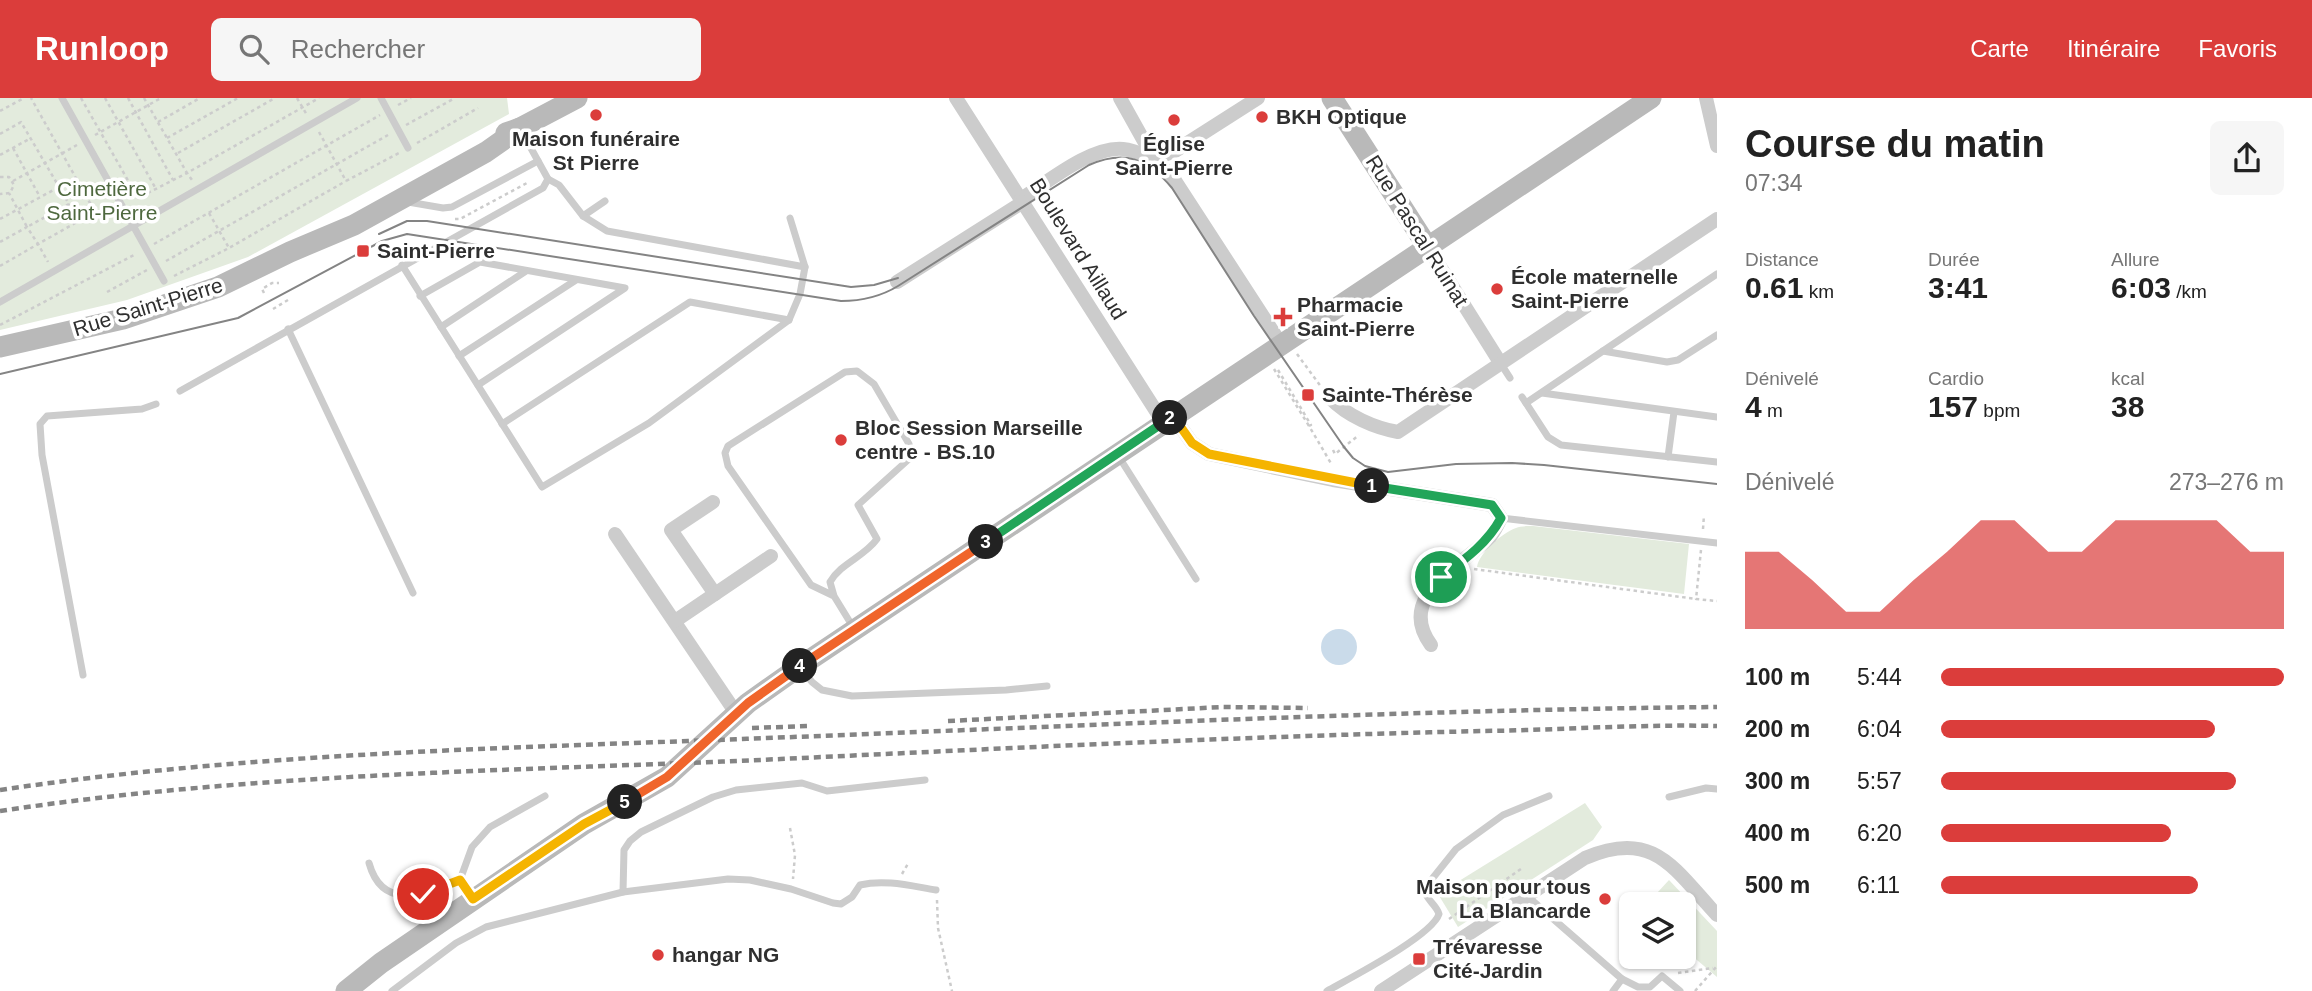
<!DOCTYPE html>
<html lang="fr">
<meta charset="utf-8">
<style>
body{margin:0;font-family:Helvetica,sans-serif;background:#f6f6f6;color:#222;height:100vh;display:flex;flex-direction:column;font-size:26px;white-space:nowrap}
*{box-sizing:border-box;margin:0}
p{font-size:23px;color:#767676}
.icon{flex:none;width:38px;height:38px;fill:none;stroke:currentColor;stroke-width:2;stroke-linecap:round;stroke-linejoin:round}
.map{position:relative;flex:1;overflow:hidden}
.details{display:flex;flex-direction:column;background:#fff;width:595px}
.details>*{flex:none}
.tools{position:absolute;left:1619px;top:794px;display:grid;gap:14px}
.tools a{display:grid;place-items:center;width:77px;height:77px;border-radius:10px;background:#fff;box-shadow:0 2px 5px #0004;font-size:35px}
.pin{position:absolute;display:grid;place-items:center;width:60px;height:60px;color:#fff;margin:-30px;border:4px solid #fff;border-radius:50%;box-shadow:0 2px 7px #0007}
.km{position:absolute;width:35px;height:35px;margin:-18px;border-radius:50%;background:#222;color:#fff;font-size:19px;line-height:35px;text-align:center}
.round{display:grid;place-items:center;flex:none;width:74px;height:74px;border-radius:10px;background:#f6f6f6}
.headline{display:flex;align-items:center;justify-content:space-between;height:119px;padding:0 28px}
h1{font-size:38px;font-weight:600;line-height:52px}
.stats{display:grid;grid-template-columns:repeat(3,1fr);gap:10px;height:119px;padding:7px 28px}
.stats div{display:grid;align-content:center}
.stats b{font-size:30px;font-weight:600}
.stats small{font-size:19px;font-weight:400}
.stats p{font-size:19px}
.chart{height:196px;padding:14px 28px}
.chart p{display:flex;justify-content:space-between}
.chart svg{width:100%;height:126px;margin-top:7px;fill:#db3d3b;opacity:.7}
ul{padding:0 28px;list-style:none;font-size:23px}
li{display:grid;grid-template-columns:112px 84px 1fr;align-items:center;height:52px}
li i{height:18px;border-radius:9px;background:#db3d3b}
header{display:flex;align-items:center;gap:42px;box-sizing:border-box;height:98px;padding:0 35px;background:#db3d3b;color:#fff}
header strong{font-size:33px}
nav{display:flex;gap:38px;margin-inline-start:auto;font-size:24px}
.search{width:490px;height:63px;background:#f6f6f6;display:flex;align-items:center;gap:18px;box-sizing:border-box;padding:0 24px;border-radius:10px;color:#767676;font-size:26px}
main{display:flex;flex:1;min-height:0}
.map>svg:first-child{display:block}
.green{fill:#e3ebdd}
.water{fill:#cadbea}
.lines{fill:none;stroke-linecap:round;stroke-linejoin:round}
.path{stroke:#ccc;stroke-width:2.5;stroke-dasharray:3.5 3.5;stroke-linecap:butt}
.lane{stroke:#ccc;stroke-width:7}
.street{stroke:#ccc;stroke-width:14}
.secondary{stroke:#b9b9b9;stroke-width:21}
.tram{stroke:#848484;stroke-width:2}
.rail{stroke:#848484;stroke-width:4.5;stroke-dasharray:7 5;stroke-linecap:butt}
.split-1-casing{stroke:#fff;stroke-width:14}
.split-2-casing{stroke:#fff;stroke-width:14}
.split-3-casing{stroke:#fff;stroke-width:14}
.split-4-casing{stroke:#fff;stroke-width:14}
.split-5-casing{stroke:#fff;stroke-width:14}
.split-6-casing{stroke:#fff;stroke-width:14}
.split-1{stroke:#22a559;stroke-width:9}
.split-2{stroke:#f5b400;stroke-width:9}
.split-3{stroke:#22a559;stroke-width:9}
.split-4{stroke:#f0652b;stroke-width:9}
.split-5{stroke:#f0652b;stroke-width:9}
.split-6{stroke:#f5b400;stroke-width:9}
.poi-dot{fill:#db3d3b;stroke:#fff;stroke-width:2.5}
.labels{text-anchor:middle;stroke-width:7;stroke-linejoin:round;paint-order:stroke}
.poi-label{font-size:21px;font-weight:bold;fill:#2f2f2f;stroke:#fff;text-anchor:start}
.park-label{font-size:21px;fill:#4e683e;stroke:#fff}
.street-label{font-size:21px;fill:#2f2f2f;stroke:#fff}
</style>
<header>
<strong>Runloop</strong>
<div class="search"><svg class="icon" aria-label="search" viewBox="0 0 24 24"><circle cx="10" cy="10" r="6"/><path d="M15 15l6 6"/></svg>Rechercher</div>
<nav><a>Carte</a><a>Itinéraire</a><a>Favoris</a></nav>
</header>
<main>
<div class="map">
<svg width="1717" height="893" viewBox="0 0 1717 893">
<rect width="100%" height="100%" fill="#fff"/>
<g class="green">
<path d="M0,0H507L509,16L248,159L127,202L0,232Z"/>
<path d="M1533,428L1689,446L1684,496L1477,469C1479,455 1502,435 1516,430C1520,428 1528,428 1533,428Z"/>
<path d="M1585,705L1602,729L1593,742L1458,829L1438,796Z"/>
<path d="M1669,782L1717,833V879L1684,851V807H1646Z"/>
</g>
<circle class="water" cx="1339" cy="549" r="18"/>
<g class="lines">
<g class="path">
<path d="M81,0L138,100L187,75L192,82"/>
<path d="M105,0L156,91"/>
<path d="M128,0L173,82"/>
<path d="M144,0L187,75L319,0"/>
<path d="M297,0L307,17"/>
<path d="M398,7L411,0"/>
<path d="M0,13L24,0"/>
<path d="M158,24L200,0"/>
<path d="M406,27L455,0"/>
<path d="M319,34L346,83L399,55"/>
<path d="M0,36L21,24L69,106L27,129L9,95"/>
<path d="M95,37L161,0"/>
<path d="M167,40L238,0"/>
<path d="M417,45L478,10"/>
<path d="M13,50L40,99"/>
<path d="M178,55L275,0"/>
<path d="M0,57L31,40"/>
<path d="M0,79H9L14,87L10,95L0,96"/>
<path d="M13,83L77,47"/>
<path d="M209,115L229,150"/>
<path d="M0,121L59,89"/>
<path d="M455,121H460L527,85"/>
<path d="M0,144L27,129L38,146L95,114L31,0"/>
<path d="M154,146L380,17"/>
<path d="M380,151L385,148"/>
<path d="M166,163L388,37"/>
<path d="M0,168L38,146L48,164"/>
<path d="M174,178L229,150L346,83"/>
<path d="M107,194L147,172"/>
<path d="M264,195L262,191L272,185H279"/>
<path d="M273,211L288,202"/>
<path d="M0,227L136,156"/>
<path d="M1297,256L1322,290"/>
<path d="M1274,271L1309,328"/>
<path d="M1278,272L1311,327L1309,328L1332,367"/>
<path d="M1333,352L1335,356L1359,337"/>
<path d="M1703,431L1704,417"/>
<path d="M1701,452L1696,501L1717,503"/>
<path d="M1474,471L1696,501"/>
<path d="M790,730L795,757L793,781"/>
<path d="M902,776L909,764"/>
<path d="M937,802L938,830L952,893"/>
<path d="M1449,821L1521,771"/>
<path d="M1678,875L1713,870"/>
<path d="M1695,893L1717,868"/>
</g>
<g class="lane">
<path d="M62,0L164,183"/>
<path d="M381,0L408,50"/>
<path d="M408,104L443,110L452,109L538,63"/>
<path d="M583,118L605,103"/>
<path d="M790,120L805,169"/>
<path d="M402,167L542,389L649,325L789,222L800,196L805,169L607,133L583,118L559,87L548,81"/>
<path d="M420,198L480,164L625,190L478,287"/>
<path d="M0,204L357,0"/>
<path d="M441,229L526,173"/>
<path d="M288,231L413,495"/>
<path d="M1603,253L1667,264L1678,262L1717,237"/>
<path d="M459,258L576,182"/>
<path d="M1501,266L1510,280"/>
<path d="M180,293L543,90L548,81L522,34"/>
<path d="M1542,295L1717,319"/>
<path d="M1522,299L1548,339L1561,347L1717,364"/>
<path d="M1526,305L1717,176"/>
<path d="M502,326L690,204L789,222"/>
<path d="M1119,359L1196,481"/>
<path d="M1668,359L1674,314"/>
<path d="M1501,420L1717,445"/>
<path d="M834,498L811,487L728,368L725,355L728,348L845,274L857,273L874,286L909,346L911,355L909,361L858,407L877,441C864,459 841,465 830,484L834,498L853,529"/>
<path d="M802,572L812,584L822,592L852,598L1006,592L1047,588"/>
<path d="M83,577L42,357L40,326L47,318L142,311L156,306"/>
<path d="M1669,699L1706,690L1717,691"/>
<path d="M369,765C383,815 426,795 460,782"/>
<path d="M623,794L624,752L630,743L641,734L713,699L736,692L802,685L827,693L925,682"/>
<path d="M1527,798L1622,881L1613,893"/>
<path d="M472,800L460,782L472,749L490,729L545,698"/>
<path d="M1622,881L1638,889H1650L1662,878L1680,893"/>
<path d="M392,893L456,845L486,829L623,794L728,781L750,782L791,791L833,805L841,806L852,799L860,787C885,781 911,788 936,792"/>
<path d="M1327,893C1350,880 1432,838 1439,816C1436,806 1425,801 1424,791L1456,751L1503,717L1549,698"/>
</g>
<g class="street">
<path d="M956,0L1163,324"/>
<path d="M1120,0L1154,61L1172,78L1281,246"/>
<path d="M1706,0L1717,48"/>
<path d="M1154,61L1175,53L1258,0"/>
<path d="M1021,101C1048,84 1091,48 1123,51C1134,52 1144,57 1154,61"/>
<path d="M1427,148L1501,266"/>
<path d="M897,184L1023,104"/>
<path d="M1330,300C1347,318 1375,330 1398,334L1717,121"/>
<path d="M1173,318L1192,345L1209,356L1333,382L1492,407L1501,420C1498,426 1495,433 1490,439C1461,469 1395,498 1431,547"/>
<path d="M713,404L671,432L715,496"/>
<path d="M615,436L736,615"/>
<path d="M675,523L771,458"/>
<path d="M1381,893L1585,760C1654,730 1674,771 1717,817"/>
</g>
<g class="secondary">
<path d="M1332,0L1427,148"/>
<path d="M506,35L520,30L577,0"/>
<path d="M0,249L123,221L218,189L290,154L354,127L486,54L520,30"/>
<path d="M346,893L381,865L584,726L667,679L748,605L799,569L1651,0"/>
</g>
<g class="tram">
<path d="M379,136L407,123H427L851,189L874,187L898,180"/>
<path d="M0,276L238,220L382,143L407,136L841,203C862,203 880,199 898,188L1089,67C1125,51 1148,61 1172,90L1254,218L1344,349L1353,360L1365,368L1388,374L1456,366L1512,365L1544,367L1717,386"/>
</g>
<g class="rail">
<path d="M948,623L1223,609L1308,610"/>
<path d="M752,630L808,628"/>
<path d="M0,692C262,653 528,650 793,639C1101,627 1409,612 1717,609"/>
<path d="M0,713C266,673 534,673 802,660C1029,649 1256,638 1484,633C1561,632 1639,626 1717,628"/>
</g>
</g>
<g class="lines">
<g class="split-1-casing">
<path id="split-1" d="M1372,388L1492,407L1501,420C1487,446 1464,462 1441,479"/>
</g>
<g class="split-2-casing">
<path id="split-2" d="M1170,320L1173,318L1192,345L1209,356L1372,388"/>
</g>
<g class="split-3-casing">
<path id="split-3" d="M986,444L1170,320"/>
</g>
<g class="split-4-casing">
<path id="split-4" d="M800,568L986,444"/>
</g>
<g class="split-5-casing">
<path id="split-5" d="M625,704L667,679L748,605L800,568"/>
</g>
<g class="split-6-casing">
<path id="split-6" d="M423,796L460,782L473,801L584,726L625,704"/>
</g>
<use href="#split-1" class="split-1"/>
<use href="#split-2" class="split-2"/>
<use href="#split-3" class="split-3"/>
<use href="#split-4" class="split-4"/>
<use href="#split-5" class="split-5"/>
<use href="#split-6" class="split-6"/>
</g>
<g class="poi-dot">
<circle cx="596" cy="17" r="7"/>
<circle cx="1262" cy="19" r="7"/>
<circle cx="1174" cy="22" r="7"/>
<rect x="356" y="146" width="14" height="14" rx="3.5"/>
<circle cx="1497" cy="191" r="7"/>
<path d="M1279.5 208.5h7v7h7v7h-7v7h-7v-7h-7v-7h7z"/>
<rect x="1301" y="290" width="14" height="14" rx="3.5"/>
<circle cx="841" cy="342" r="7"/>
<circle cx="1605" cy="801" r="7"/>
<circle cx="658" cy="857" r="7"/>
<rect x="1412" y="854" width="14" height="14" rx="3.5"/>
</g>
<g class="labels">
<g class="poi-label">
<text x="1276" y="26">BKH Optique</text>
<text x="596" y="48" text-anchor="middle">Maison funéraire<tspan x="596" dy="24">St Pierre</tspan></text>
<text x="1174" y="53" text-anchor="middle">Église<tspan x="1174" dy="24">Saint-Pierre</tspan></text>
<text x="377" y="160">Saint-Pierre</text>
<text x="1511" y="186">École maternelle<tspan x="1511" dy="24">Saint-Pierre</tspan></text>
<text x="1297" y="214">Pharmacie<tspan x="1297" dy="24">Saint-Pierre</tspan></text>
<text x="1322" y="304">Sainte-Thérèse</text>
<text x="855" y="337">Bloc Session Marseille<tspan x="855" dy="24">centre - BS.10</tspan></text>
<text x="1591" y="796" text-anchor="end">Maison pour tous<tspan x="1591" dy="24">La Blancarde</tspan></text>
<text x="1433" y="856">Trévaresse<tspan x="1433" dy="24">Cité-Jardin</tspan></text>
<text x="672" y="864">hangar NG</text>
</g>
<g class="park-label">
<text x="102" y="98">Cimetière<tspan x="102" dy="24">Saint-Pierre</tspan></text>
</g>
<g class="street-label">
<text transform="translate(1417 133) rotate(58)" y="7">Rue Pascal Ruinat</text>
<text transform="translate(1078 151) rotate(58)" y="7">Boulevard Aillaud</text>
<text transform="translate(148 209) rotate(-17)" y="7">Rue Saint-Pierre</text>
</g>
</g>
</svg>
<div class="tools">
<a><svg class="icon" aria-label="layers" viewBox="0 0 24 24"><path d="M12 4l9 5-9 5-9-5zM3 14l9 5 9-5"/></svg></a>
</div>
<div class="pin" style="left:1441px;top:479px;background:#1e9e55"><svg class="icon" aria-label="arrive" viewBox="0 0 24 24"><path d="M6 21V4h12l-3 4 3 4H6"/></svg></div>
<div class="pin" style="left:423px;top:796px;background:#d93025"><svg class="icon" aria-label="check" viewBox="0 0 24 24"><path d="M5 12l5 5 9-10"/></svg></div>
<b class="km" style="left:1372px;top:388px">1</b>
<b class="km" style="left:1170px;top:320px">2</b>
<b class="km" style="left:986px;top:444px">3</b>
<b class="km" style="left:800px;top:568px">4</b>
<b class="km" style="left:625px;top:704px">5</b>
</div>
<section class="details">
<div class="headline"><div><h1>Course du matin</h1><p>07:34</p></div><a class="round"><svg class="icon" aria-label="share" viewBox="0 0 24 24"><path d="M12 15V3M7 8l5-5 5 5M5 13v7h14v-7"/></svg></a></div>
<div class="stats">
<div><p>Distance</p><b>0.61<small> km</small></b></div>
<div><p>Durée</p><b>3:41</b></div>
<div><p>Allure</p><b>6:03<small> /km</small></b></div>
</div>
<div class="stats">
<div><p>Dénivelé</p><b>4<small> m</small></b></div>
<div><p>Cardio</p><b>157<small> bpm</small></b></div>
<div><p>kcal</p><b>38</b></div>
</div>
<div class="chart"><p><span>Dénivelé</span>273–276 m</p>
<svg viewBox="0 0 160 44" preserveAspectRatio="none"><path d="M0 44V17L10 17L20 27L30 38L40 38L50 27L60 17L70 6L80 6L90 17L100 17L110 6L120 6L130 6L140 6L150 17L160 17V44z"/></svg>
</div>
<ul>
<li><b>100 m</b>5:44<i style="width:100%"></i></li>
<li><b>200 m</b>6:04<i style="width:80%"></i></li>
<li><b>300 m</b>5:57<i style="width:86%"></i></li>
<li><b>400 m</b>6:20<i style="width:67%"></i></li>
<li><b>500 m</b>6:11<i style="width:75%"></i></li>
</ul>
</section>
</main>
